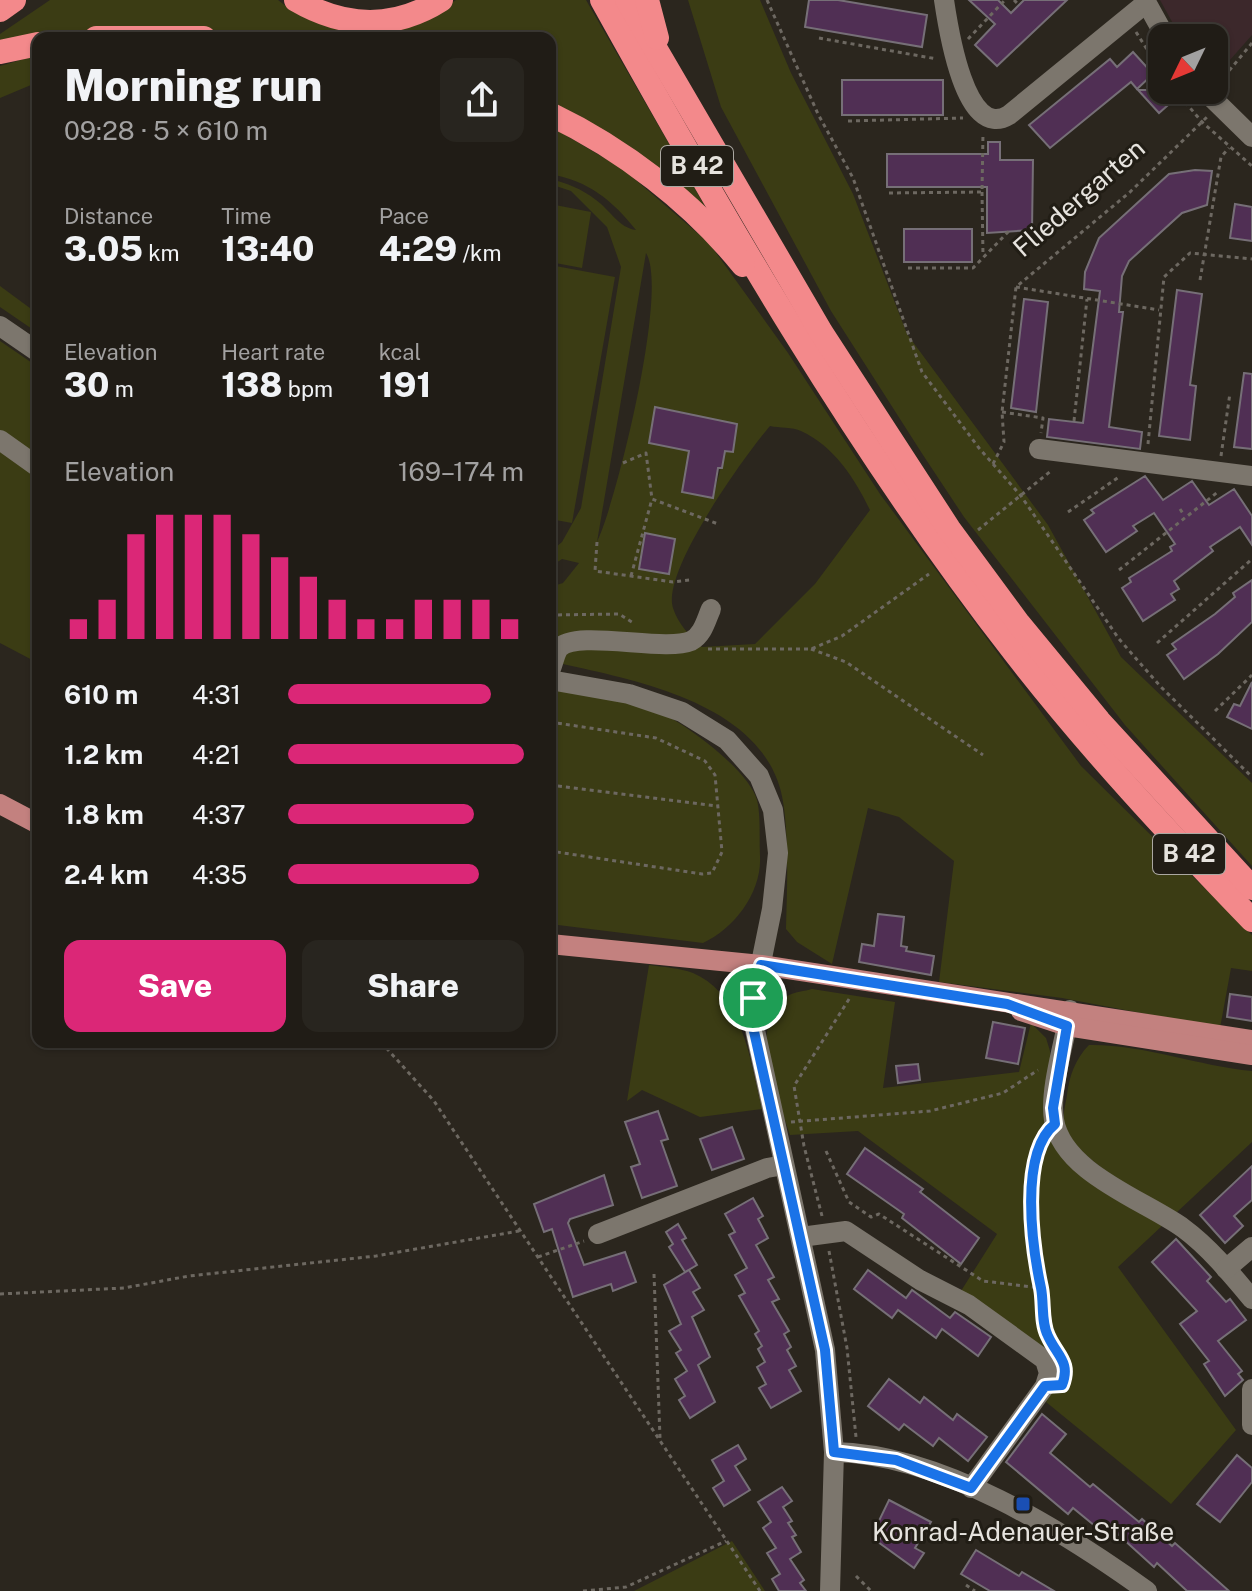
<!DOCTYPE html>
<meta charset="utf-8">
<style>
body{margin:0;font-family:"Public Sans",sans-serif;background:#28251f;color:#f1f3f6;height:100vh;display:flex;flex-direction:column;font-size:30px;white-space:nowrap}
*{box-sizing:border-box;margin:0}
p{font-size:26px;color:#a2a1a1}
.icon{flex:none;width:44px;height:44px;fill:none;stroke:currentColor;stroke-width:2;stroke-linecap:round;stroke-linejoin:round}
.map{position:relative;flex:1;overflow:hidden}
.sheet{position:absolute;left:32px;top:32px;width:524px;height:1016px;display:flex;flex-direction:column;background:#201c16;border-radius:16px;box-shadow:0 2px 6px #0004,0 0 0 2px #3d3a35}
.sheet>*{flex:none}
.needle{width:52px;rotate:227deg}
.fabs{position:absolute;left:1148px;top:24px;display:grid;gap:16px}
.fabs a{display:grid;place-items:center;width:80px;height:80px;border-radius:16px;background:#201c16;box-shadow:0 2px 6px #0004,0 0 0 2px #3d3a35;font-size:40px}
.pin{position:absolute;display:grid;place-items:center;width:68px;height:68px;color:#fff;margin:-34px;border:4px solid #fff;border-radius:50%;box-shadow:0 2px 8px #0007}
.round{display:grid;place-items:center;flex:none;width:84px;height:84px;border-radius:16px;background:#28251f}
.summary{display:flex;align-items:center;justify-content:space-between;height:136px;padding:0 32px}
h1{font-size:44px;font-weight:800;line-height:60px}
.figures{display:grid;grid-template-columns:repeat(3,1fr);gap:12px;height:136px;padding:8px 32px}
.figures div{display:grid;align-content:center}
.figures b{font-size:34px;font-weight:800}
.figures small{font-size:22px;font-weight:400}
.figures p{font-size:22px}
.chart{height:224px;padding:16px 32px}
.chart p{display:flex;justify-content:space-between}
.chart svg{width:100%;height:144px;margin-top:8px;stroke:#db2777;stroke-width:6}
.button{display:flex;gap:16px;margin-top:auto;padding:16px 32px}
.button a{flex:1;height:92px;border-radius:16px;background:#db2777;color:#fff;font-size:32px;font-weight:800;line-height:92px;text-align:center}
.button a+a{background:#28251f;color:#f1f3f6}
ul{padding:0 32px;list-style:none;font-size:26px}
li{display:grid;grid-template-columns:128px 96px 1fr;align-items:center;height:60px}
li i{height:20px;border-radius:10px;background:#db2777}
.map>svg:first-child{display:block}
.education{fill:#3c282b}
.green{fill:#3b3c14;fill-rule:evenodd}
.building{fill:#502f54;stroke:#766f77;stroke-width:2}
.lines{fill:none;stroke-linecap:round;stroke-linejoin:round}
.path{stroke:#6d6861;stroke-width:3;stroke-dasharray:4 4;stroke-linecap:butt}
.minor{stroke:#7c766d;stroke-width:20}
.major{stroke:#c3817f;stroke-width:20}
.highway{stroke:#f3898b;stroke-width:24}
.route-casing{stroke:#fff;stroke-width:16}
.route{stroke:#1a73e8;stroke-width:10}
.transit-dot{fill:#1a4fb4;stroke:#211d15;stroke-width:3}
.labels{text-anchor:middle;stroke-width:6;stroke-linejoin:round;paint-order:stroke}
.shield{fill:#211d15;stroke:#aba8a2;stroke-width:2}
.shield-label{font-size:24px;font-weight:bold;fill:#e6e3de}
.street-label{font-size:26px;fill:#e6e3de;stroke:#211d15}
.poi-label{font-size:26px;fill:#e6e3de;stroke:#211d15}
</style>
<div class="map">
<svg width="1252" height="1591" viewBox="0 0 1252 1591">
<rect width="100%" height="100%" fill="#2b261e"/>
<path class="education" d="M1160,0H1252V35L1214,78V38H1181Z"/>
<g class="green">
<path d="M50,0H278L291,10L332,28L371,33L434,14L456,0H586L710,215L550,103V38C466,38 382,42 299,38C192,33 107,20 0,44V34Z"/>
<path d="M688,0H760L791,73L853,194L907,334L1048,525L1121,657L1252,783V866L1125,725L964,517L923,455L831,311L721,107Z"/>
<path d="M38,55V82L0,98V66Z"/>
<path d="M550,126L623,169L709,243L788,353L880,494L1081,766L1252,935V971L1231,968L1220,1028L1062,998L939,982L954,861L899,817L868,808L832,964L797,942L786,929C787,892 790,822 780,788C754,699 627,679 550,661V587L563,583L579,563L562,559L550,567V552L562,542L581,508L621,267L607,227L571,191L550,184V179C567,183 582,189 596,200C610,210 619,228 636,230C612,200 589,181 550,174ZM646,253C669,289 617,500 597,542ZM656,407L693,414L686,450L649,443ZM700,418L737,424L733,452L725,451L713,498L682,492L687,463L700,465ZM770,426C779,428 793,427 801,431C834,446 855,479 870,510L815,584L755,644L702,647C690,636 678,624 673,608C661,572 745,455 770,426ZM646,533L675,539L668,574L639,569Z"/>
<path d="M550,204L591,212L582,268L550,262Z"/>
<path d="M550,265L615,277L572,523L550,519Z"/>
<path d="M0,286L38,314V333L0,307Z"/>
<path d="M0,341L38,367V663L0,643Z"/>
<path d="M550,688C576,691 604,693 630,699C664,707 747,765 757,800C761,817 759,838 760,856C762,892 735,928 703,943L550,924Z"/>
<path d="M649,965C663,967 680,968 693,973C744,995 750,1062 762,1109L700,1117L642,1090L627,1101Z"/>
<path d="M812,989L895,1002L883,1088L1019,1072L1031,1023L1046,1038L1050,1051L1052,1138L1069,1166L1163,1225L1118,1267L1236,1430L1171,1504L1046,1402L1056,1383L961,1291L997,1234L858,1131L790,1135C779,1098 745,1024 787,996C794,992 805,991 812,989Z"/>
<path d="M1089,1045C1143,1044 1198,1066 1252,1071V1142L1176,1213C1146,1194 1068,1158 1064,1120C1063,1112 1066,1102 1067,1095C1069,1076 1076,1058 1089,1045Z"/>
<path d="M732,1541L765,1591H634Z"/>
</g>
<g class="building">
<path d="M809,0H838L927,15L922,47L805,27Z"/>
<path d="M969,0H998L1011,13L1024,0H1067L997,66L975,45L995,24Z"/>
<path d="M1133,52L1153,74L1137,89L1131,82L1050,148L1029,125L1110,59L1117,67Z"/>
<rect x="842" y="80" width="101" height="35"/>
<path d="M1138,90H1167L1175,99L1159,113Z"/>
<path d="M988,142H1000V160H1033L1032,230L987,233V187H887V154H988Z"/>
<path d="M1195,170L1212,171L1207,205L1182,213L1129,261L1122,276L1119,312H1123L1109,427L1142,432L1140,449L1047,437L1049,419L1083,423L1100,291L1084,289L1085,272L1099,238L1169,174Z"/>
<path d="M1235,204L1252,207V241L1230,238Z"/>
<rect x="904" y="229" width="68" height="33"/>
<path d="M1177,290L1202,294L1190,385L1196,386L1190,440L1159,436Z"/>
<path d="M1024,299L1048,302L1036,412L1011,408Z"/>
<path d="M1244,373L1252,374V449L1234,447Z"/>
<path d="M655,407L737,424L733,452L725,451L722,468H718L713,498L682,492L689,451L649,443Z"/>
<path d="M1145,476L1163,500L1192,481L1209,505L1234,489L1252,516V545L1240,527L1210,547L1213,551L1174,581L1179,589L1171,594L1175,600L1143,621L1122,588L1131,582L1129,578L1172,551L1170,547L1175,544L1154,513L1133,526L1137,531L1106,552L1084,520L1094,513L1091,510Z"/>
<path d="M645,533L675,539L669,574L639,569Z"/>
<path d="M1252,580V622L1218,654L1184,679L1167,655L1176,649L1172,644L1215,614L1235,597L1233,593Z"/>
<path d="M1252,682V729L1227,717L1234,704L1240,706Z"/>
<path d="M878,914L904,917L901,946L907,947L906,951L934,956L931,975L859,962L862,944L874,946Z"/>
<path d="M1230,994L1252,997V1021L1227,1017Z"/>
<path d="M993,1022L1025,1028L1018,1064L986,1058Z"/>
<path d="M918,1064L920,1080L898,1083L896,1066Z"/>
<path d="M658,1111L668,1139L661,1141L677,1186L642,1198L631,1167L640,1164L625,1122Z"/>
<path d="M732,1127L744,1159L712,1170L700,1139Z"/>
<path d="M865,1148L923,1189L920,1192L979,1238L961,1264L902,1218L904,1214L847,1174Z"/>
<path d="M1252,1166V1200L1234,1216L1243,1226L1225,1243L1200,1215Z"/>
<path d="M604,1175L613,1205L570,1219L568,1223L584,1265L625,1252L636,1282L613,1291L611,1284L573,1297L552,1229L544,1232L534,1204Z"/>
<path d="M753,1198L763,1216L758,1219L768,1238L756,1245L774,1277L768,1280L779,1299L772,1302L789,1331L784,1334L791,1347L787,1350L796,1366L789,1370L801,1391L771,1408L759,1388L766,1384L757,1367L765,1362L758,1349L762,1346L755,1334L759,1331L739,1296L745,1293L735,1275L747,1268L729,1235L735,1232L725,1214Z"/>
<path d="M678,1224L686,1238L682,1240L697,1265L685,1272L669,1247L673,1244L666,1232Z"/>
<path d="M1176,1239L1211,1277L1207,1281L1226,1302L1230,1299L1246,1320L1218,1341L1242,1371L1238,1374L1243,1380L1225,1396L1204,1364L1209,1361L1180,1324L1197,1311L1152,1262Z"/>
<path d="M689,1270L700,1288L693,1292L704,1310L692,1317L710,1357L698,1365L715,1402L690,1418L679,1400L685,1396L675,1379L687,1371L676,1353L681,1350L669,1331L681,1324L664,1285Z"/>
<path d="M868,1270L906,1298L912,1290L950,1318L955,1312L991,1337L978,1356L942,1329L936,1338L898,1310L892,1318L854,1289Z"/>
<path d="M889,1379L920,1403L924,1397L953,1420L957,1414L987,1437L968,1461L939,1438L933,1446L904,1424L899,1430L868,1406Z"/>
<path d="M1042,1414L1066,1434L1050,1453L1090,1487L1093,1484L1139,1522L1142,1519L1172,1546L1175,1543L1229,1591H1187L1157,1563L1154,1567L1111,1528L1106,1535L1073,1508L1068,1514L1006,1462Z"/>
<path d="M738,1445L746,1459L735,1466L750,1490L724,1506L713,1488L724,1481L712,1460Z"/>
<path d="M1237,1455L1252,1468V1482L1220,1522L1197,1504Z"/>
<path d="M782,1487L792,1501L783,1507L792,1521L788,1523L796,1535L792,1537L801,1552L790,1559L804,1580L800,1583L806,1591H779L772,1579L780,1574L767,1553L776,1548L763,1528L771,1522L758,1502Z"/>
<path d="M889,1500L931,1522L915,1548L924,1553L914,1568L878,1542L884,1532L876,1527Z"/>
<path d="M976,1550L1019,1576L1022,1572L1054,1591H990L961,1574Z"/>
</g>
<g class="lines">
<g class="path">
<path d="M767,0L818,114L853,178L922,372L979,448L1021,496L1119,639L1161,687L1252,777"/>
<path d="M1014,0L1019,5"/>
<path d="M1136,32L1162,73"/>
<path d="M819,38L937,59"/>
<path d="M968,39L1005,0"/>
<path d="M1219,83L1252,43"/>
<path d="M1175,90L1202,122L1252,166"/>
<path d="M848,121L963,118"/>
<path d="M982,192L983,256"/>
<path d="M889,193L982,192L983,133"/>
<path d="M908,268H973L1010,230"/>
<path d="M1200,280L1221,157L1229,148"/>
<path d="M1016,287L1159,310"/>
<path d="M1002,412L1043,418L1041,433"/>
<path d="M1074,421L1087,299"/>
<path d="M1148,444L1164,277L1190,253L1252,259"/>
<path d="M1221,456L1230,393"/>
<path d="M623,463L646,453L652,499L718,524"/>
<path d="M993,464L1004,442L1002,412L1016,287L1130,192L1207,117"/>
<path d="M1180,509L1184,515"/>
<path d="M1068,512L1119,477"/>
<path d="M978,530L1052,470"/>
<path d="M597,542L595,571L673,582L690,580"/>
<path d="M1119,570L1219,491"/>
<path d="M631,576L652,499"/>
<path d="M550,615L619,614L635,624"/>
<path d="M1157,643L1252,559"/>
<path d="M708,649H811L842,636L929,574"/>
<path d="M811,649L846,662L983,755"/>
<path d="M1215,711L1252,675"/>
<path d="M550,722L656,738L705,761L715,775L722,852L712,873L702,874L550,851"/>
<path d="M550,785L717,806"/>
<path d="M381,1042L434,1101L760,1591"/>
<path d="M791,1122L930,1111L1003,1093L1038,1070"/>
<path d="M1041,1139L1035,1163L1033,1261L1050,1340"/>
<path d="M826,1151L849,1202L871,1217L879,1214L983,1281L1041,1288"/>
<path d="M822,1216L804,1146L794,1086L851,996"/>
<path d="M829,1251L847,1348L856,1437"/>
<path d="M538,1257L584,1241"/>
<path d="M654,1274L660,1438"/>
<path d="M0,1294L124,1288L189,1276L376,1256L519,1231"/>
<path d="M856,1576L871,1591"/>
<path d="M966,1585L975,1591"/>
<path d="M583,1591L626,1587L726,1541"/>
</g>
<g class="minor">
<path d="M944,0C948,27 965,142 1009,115L1146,3"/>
<path d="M1145,0L1166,38"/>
<path d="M1204,90L1252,137"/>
<path d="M0,326L38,352"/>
<path d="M0,440L38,467"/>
<path d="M1039,449L1252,476"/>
<path d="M550,671C553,665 555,653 559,648C576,629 664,652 691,641C703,635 706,620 711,609"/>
<path d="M550,680L629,694L682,712L727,740L759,776L773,810L778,853L772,909L751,1012L825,1350L834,1452L830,1591"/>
<path d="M1070,1010C1065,1041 1049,1090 1054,1120C1063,1173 1144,1200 1183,1228C1209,1247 1232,1275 1252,1299"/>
<path d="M598,1234L767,1168L784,1165"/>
<path d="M801,1237L846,1231L920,1280L969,1305L1045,1360L1049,1373L1045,1386L971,1488"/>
<path d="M1226,1269L1252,1247"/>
<path d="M1252,1389V1425"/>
<path d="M834,1452C941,1454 1062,1530 1147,1591"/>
</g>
<g class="major">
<path d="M0,804L38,824"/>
<path d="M550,944L761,965L1252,1040"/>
<path d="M1021,1011L1067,1026L1252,1055"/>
</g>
<g class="highway">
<path d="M296,0C344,28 394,30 441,0"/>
<path d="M602,0C727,225 857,450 1015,653C1088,747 1169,834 1252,920"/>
<path d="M627,0L821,332L949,529L1019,624L1099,721L1252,888"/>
<path d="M647,0L657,38"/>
<path d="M0,10L14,0"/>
<path d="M96,38H204"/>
<path d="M0,52L38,44"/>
<path d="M550,114C623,149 692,202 743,265"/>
</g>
</g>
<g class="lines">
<g class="route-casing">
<path id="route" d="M761,965L1007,1004L1067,1026L1053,1108L1055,1124C1019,1153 1032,1246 1041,1288C1044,1303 1041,1323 1048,1336C1057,1356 1071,1362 1062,1385L1045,1386L971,1488L896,1460L834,1452L825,1350L753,1027V998Z"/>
</g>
<use href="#route" class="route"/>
</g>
<rect class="transit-dot" x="1015" y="1496" width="16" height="16" rx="4"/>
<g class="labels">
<g class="shield">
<rect x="661" y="146" width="72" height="40" rx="6"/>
<rect x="1153" y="834" width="72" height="40" rx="6"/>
</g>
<g class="shield-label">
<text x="697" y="174">B 42</text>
<text x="1189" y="862">B 42</text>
</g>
<g class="street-label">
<text transform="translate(1079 198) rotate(-41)" y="9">Fliedergarten</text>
</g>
<g class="poi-label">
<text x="1023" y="1541">Konrad-Adenauer-Straße</text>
</g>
</g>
</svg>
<div class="fabs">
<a><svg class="needle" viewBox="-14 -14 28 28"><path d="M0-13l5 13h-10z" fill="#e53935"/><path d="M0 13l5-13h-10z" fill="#a2a1a1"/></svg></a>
</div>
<div class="pin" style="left:753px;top:998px;background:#1e9e55"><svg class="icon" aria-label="arrive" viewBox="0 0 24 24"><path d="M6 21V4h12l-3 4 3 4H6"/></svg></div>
<section class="sheet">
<div class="summary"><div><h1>Morning run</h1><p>09:28 · 5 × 610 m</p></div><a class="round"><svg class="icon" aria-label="share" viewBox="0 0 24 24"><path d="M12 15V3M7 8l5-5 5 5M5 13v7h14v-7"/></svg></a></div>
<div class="figures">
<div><p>Distance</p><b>3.05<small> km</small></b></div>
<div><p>Time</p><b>13:40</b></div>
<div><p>Pace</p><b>4:29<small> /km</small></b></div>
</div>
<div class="figures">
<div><p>Elevation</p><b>30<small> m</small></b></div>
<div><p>Heart rate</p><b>138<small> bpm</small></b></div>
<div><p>kcal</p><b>191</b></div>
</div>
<div class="chart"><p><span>Elevation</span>169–174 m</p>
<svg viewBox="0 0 160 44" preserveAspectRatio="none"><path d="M5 44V38M15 44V32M25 44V12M35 44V6M45 44V6M55 44V6M65 44V12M75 44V19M85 44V25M95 44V32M105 44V38M115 44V38M125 44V32M135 44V32M145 44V32M155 44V38"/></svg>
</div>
<ul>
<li><b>610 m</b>4:31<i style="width:86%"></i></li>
<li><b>1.2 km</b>4:21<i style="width:100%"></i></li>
<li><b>1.8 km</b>4:37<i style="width:79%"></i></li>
<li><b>2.4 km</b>4:35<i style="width:81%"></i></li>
</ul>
<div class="button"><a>Save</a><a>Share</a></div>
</section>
</div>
